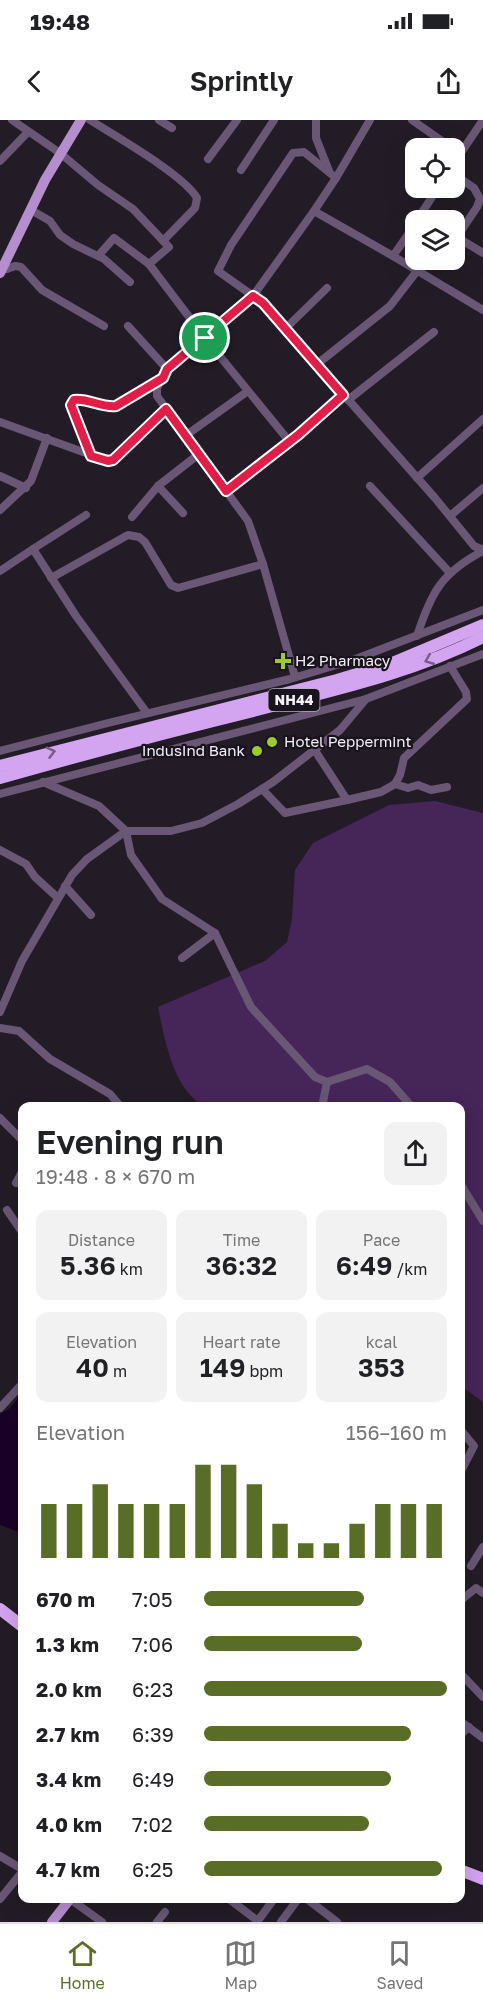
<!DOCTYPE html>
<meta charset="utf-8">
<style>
body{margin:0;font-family:"Golos Text",sans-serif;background:#f2f2f2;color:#202124;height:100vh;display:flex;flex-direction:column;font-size:22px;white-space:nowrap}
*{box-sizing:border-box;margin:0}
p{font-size:20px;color:#757577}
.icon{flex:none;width:33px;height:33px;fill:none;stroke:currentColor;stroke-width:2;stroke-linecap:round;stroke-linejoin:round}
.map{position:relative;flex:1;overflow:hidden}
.details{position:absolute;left:18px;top:982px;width:447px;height:801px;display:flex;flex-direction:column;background:#fff;border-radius:12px;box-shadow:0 6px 24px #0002}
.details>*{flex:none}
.tools{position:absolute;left:405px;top:18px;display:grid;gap:12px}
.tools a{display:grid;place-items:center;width:60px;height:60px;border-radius:12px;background:#fff;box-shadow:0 6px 24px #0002;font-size:30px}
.pin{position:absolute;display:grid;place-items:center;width:51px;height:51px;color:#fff;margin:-26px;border:3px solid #fff;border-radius:50%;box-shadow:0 2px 6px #0007}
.round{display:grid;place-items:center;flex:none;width:63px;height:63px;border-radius:12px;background:#f2f2f2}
.headline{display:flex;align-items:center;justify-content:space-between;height:102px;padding:0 18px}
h1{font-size:33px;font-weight:600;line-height:45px}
.stats{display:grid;grid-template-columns:repeat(3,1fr);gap:9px;height:102px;padding:6px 18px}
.stats div{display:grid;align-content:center;border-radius:12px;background:#f2f2f2;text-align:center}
.stats b{font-size:26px;font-weight:600}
.stats small{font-size:16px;font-weight:400}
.stats p{font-size:16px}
.chart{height:168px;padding:12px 18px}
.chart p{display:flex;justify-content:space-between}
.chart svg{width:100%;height:108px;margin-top:6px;stroke:#5a6d27;stroke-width:6}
ul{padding:0 18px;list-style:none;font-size:20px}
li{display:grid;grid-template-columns:96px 72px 1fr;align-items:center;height:45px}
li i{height:15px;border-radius:8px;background:#5a6d27}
.status{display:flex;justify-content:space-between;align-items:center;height:42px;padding:0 30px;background:#fff;direction:ltr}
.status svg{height:16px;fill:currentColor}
header{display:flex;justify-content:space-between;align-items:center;height:78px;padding:0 18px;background:#fff;font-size:27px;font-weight:600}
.menu{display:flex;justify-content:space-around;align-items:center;height:84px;border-top:2px solid #e0e0e0;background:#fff;font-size:16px;color:#757577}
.menu a{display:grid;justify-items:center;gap:3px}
.menu .current{color:#5a6d27}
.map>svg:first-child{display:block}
.green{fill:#462559}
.water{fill:#1a0028}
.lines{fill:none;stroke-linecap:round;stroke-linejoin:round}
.minor{stroke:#695775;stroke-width:8}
.major{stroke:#b58ecd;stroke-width:10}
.highway{stroke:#d3a4f0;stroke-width:12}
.oneway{stroke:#765c86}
.route-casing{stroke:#fff;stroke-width:12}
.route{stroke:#e11d48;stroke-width:8}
.poi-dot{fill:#a0c92b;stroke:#19131d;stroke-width:2}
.labels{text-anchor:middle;stroke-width:4.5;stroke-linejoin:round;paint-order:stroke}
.shield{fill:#19131d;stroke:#b2aeb6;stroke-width:1.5}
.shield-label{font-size:14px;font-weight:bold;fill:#f4f0f7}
.poi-label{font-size:15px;fill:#f4f0f7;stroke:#19131d;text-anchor:start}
</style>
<div class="status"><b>19:48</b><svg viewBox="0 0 49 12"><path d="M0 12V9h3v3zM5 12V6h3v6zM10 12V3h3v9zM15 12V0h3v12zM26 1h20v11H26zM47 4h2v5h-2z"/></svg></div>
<header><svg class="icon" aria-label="back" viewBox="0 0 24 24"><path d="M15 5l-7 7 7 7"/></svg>Sprintly<svg class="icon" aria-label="share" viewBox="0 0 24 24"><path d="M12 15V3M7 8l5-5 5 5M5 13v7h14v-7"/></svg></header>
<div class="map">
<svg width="483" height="1802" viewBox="0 0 483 1802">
<rect width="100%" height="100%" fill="#231c26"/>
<path class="green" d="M435,681L483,693V1282L461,1266L460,987H206C173,971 165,920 158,887L265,841L287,822L292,799L295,750L313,723L389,685Z"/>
<path class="water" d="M22,1273V1413L0,1405V1294L10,1288Z"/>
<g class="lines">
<g class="minor">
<path d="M12,0L60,33L98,65L133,89L169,127L149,144L205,218L289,321L298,315L343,275"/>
<path d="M90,0C115,16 184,55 197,78L195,88L163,121"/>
<path d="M159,0L172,8"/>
<path d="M316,0V18L329,51"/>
<path d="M412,0L452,28"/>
<path d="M208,39L237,0"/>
<path d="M0,41L28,12"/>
<path d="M454,43L483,0"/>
<path d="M241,50L274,0"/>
<path d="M454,54L474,68L480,79L477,87L457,117"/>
<path d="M336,58L370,0"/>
<path d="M31,90L50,101L60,115L73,124L104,139L130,162"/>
<path d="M421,95L430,100"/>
<path d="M417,100L438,68"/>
<path d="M416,103L393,136L483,190"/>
<path d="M455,116L483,133"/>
<path d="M99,135L114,118L149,144"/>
<path d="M393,136L314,91L336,58L304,32L293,33L231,125L218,151L263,183L435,378L474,426L483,430"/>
<path d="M2,148L7,149L15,146L21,147L42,170L104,206"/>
<path d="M128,206L167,249"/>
<path d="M285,209L327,168"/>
<path d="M316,245L390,186L417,151"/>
<path d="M348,280L434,212"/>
<path d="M0,302L108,341L113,340L137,320L166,289"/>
<path d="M185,316L248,271"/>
<path d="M91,336L71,285L72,281L76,279L113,287L162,259"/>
<path d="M0,356L26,368"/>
<path d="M417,358L483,299"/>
<path d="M158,366L183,393"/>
<path d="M370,366L450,453"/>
<path d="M226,371L289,321"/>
<path d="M0,390L31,361L47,318"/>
<path d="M450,396L483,368"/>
<path d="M132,397L158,366L199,334"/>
<path d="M33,429L86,395"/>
<path d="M0,451L33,429L76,496L147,593"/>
<path d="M51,458L128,415L139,417L145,422L171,465L178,468L263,444"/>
<path d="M417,516C431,473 441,453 483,431"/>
<path d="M295,557L263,444L248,401L157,276V268L167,249L253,176L314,91"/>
<path d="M314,629L347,680L381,672L395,664L408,668L418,665L431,670L447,667"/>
<path d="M0,631L108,603L290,559L353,540L483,490"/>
<path d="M43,662L99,686L126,711L131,735L162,779L215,813L251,887L315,957L327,962L367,949L390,962L412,987"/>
<path d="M395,664L400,655L404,638L467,579L466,572L450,546"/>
<path d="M262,669L285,693L347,680"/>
<path d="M0,674L366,579L483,534"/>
<path d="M0,730L26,744L35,757L58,778"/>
<path d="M65,766L91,795"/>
<path d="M182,838L215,813"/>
<path d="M0,892L22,841L72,755L87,739L126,711H171L202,703L238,684L273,662L340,610L366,579"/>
<path d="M0,908L19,911L50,939L110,974L121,987"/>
<path d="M322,987L327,962"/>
<path d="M0,998L22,1020"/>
<path d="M16,1063L22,1052"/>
<path d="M460,1063L483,1101"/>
<path d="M7,1090L22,1112"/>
<path d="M0,1288L22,1264"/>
<path d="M460,1309L474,1326L460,1353"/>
<path d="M471,1446L483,1427"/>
<path d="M460,1481L476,1468L483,1473"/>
<path d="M460,1553L483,1577"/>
<path d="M460,1601L483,1618"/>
<path d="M460,1615L469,1607"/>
<path d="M0,1736L22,1749"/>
<path d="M0,1779L22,1752"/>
<path d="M70,1779L102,1802"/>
<path d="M229,1779L258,1801"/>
<path d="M307,1779L337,1802"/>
<path d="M157,1802L165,1792"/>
<path d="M257,1802L274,1779"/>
<path d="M281,1802L298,1779"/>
</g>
<g class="major">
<path d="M0,153L45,60L81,0"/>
<path d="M52,1802L70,1779"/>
</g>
<g class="highway">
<path d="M0,646L337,560L390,544L483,505"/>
<path d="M0,658C85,634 171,611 257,590C333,570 412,553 483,517"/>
<path d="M0,1489L22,1506"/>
<path d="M460,1750L483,1759"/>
</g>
</g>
<defs><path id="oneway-chevron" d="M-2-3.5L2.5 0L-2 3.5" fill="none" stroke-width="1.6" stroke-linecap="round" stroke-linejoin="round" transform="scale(1.5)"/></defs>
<g class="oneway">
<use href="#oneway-chevron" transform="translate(429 540) rotate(158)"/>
<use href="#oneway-chevron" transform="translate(51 632) rotate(-15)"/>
</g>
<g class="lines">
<g class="route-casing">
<path id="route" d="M253,176L263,183L343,275L298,315L226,371L166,289L113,340L108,341L91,336L71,285L74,280C88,278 102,288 116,286L163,258L167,249Z"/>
</g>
<use href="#route" class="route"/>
</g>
<g class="poi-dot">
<path d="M280 532h6v6h6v6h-6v6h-6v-6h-6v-6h6z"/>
<circle cx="272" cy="622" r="6"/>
<circle cx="257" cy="631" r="6"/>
</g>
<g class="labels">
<rect class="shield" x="268.5" y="569" width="51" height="22" rx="4.5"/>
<g class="shield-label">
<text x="294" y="585">NH44</text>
</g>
<g class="poi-label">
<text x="295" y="546">H2 Pharmacy</text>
<text x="284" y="627">Hotel Peppermint</text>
<text x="245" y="636" text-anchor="end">IndusInd Bank</text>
</g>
</g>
</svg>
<div class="tools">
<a><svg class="icon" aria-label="locate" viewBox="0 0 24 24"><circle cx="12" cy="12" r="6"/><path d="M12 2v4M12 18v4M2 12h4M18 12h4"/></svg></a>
<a><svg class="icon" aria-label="layers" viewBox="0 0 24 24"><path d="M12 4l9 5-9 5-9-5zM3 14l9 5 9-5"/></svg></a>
</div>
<div class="pin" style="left:205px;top:218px;background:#1e9e55"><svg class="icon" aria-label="arrive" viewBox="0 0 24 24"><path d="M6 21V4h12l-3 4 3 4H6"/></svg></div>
<section class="details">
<div class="headline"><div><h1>Evening run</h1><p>19:48 · 8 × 670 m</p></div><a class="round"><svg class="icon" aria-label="share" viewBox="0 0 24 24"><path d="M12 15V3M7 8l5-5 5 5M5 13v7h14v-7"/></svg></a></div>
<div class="stats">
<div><p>Distance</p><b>5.36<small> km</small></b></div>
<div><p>Time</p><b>36:32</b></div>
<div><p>Pace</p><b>6:49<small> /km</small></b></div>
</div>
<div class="stats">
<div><p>Elevation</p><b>40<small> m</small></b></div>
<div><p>Heart rate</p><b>149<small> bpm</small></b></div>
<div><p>kcal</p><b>353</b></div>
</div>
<div class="chart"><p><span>Elevation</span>156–160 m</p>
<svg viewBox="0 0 160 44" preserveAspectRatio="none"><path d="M5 44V22M15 44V22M25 44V14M35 44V22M45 44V22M55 44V22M65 44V6M75 44V6M85 44V14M95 44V30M105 44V38M115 44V38M125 44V30M135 44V22M145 44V22M155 44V22"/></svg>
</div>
<ul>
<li><b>670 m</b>7:05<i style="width:66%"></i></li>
<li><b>1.3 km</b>7:06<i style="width:65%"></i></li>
<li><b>2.0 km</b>6:23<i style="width:100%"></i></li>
<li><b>2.7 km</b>6:39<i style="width:85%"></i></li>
<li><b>3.4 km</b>6:49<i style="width:77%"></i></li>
<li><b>4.0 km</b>7:02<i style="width:68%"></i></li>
<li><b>4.7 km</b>6:25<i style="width:98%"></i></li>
</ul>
</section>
</div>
<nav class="menu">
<a class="current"><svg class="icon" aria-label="home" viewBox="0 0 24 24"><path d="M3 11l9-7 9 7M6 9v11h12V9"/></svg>Home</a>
<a><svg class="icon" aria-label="map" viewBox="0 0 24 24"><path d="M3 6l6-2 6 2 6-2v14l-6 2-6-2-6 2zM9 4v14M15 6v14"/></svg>Map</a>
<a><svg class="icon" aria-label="saved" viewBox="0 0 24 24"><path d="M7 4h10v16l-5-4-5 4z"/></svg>Saved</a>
</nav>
